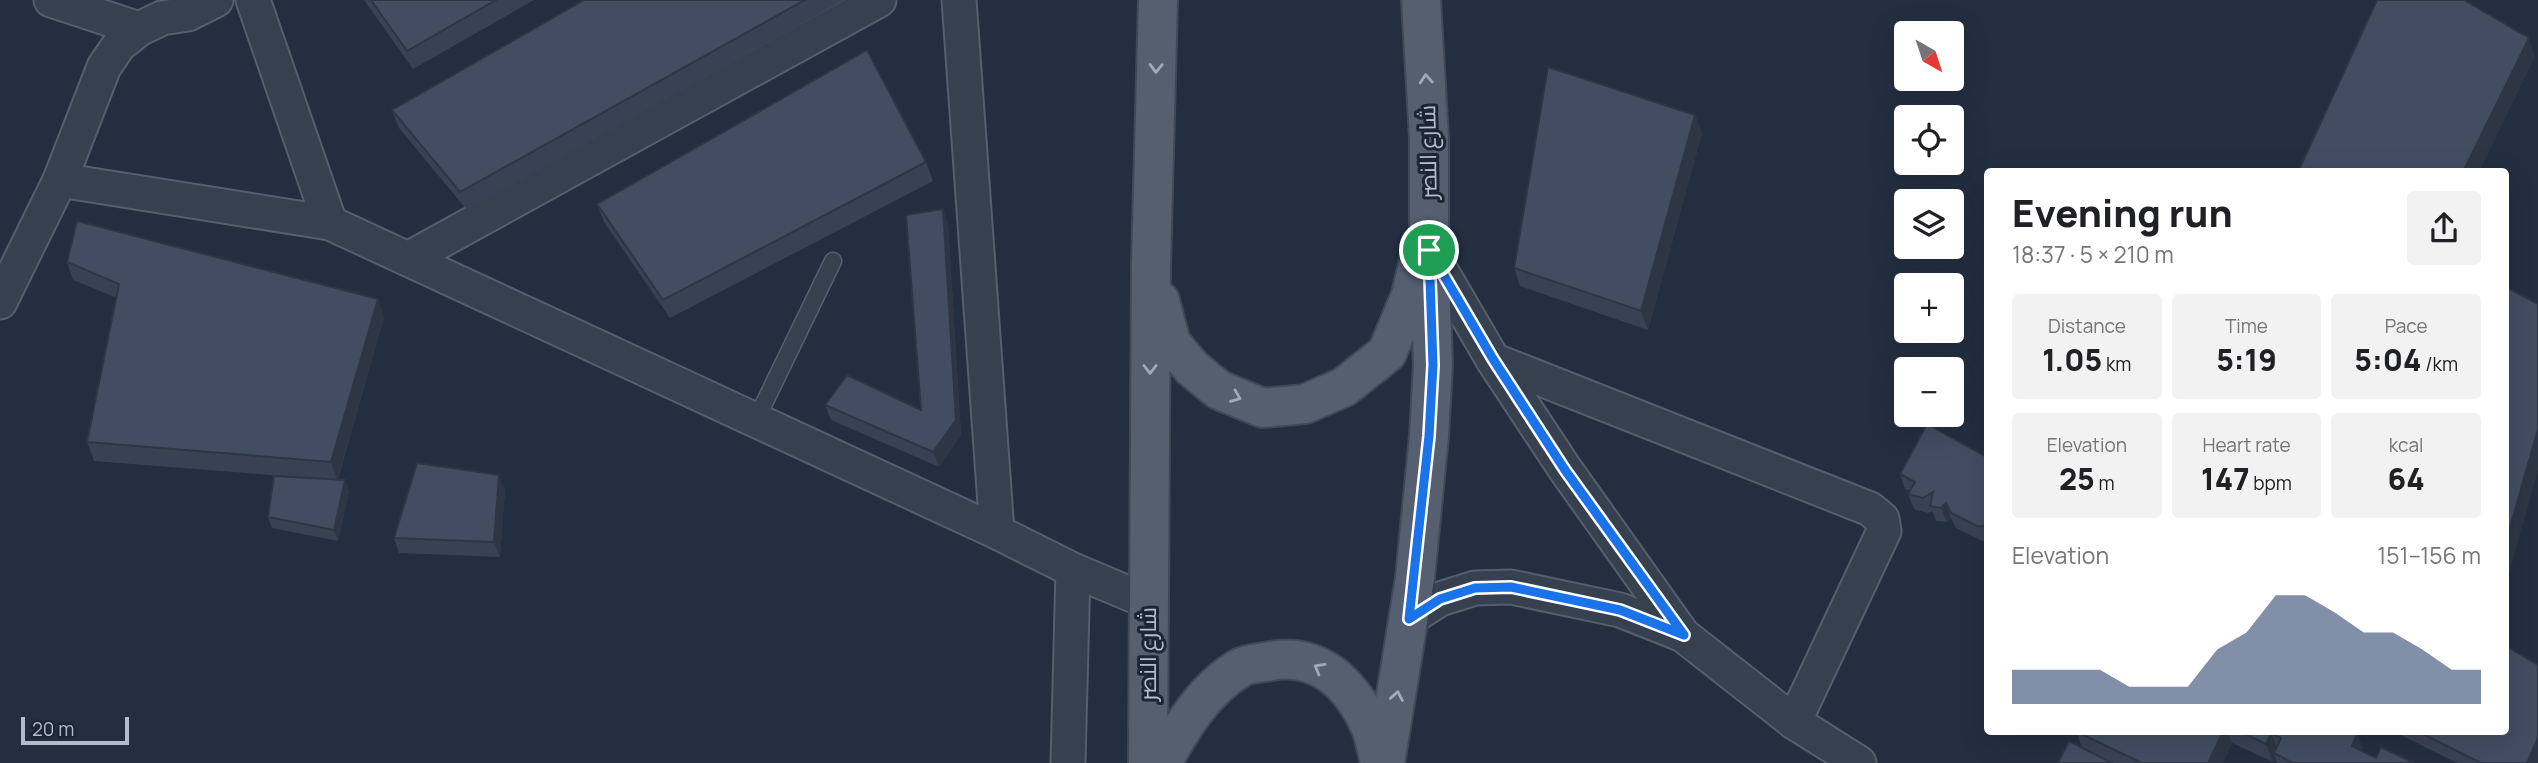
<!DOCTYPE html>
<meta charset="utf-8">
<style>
body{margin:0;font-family:Manrope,Cairo,sans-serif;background:#f2f2f2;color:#202124;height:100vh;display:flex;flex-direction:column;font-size:26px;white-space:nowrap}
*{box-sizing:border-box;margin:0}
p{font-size:23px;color:#757577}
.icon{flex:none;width:38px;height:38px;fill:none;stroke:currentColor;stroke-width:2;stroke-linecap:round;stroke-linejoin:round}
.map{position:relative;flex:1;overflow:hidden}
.sheet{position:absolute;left:1984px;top:168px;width:525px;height:567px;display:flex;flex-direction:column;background:#fff;border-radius:7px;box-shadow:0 7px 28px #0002}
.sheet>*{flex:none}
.needle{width:46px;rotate:141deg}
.tools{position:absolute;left:1894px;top:21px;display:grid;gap:14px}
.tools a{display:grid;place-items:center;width:70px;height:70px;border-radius:7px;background:#fff;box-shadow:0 7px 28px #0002;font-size:35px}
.scale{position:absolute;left:21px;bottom:18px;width:108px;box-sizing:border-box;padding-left:7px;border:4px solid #b4bbca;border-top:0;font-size:19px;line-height:24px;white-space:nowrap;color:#b4bbca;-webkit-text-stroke:5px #1c2534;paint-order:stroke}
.pin{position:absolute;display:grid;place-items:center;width:60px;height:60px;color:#fff;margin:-30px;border:4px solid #fff;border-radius:50%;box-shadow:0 2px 7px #0007}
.round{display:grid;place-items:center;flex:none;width:74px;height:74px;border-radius:7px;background:#f2f2f2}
.overview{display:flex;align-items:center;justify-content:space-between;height:119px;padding:0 28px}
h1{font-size:38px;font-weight:800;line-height:52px}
.metrics{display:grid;grid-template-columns:repeat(3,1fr);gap:10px;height:119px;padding:7px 28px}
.metrics div{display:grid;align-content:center;border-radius:7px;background:#f2f2f2;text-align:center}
.metrics b{font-size:30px;font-weight:800}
.metrics small{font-size:19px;font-weight:400}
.metrics p{font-size:19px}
.chart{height:196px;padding:14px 28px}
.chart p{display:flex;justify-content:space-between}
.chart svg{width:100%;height:126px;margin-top:7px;fill:#4e6085;opacity:.7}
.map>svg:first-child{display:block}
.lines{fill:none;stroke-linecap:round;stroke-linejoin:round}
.lane-casing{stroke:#555e6d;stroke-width:19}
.street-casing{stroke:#555e6d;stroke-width:37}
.primary-casing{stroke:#414958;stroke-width:42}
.lane{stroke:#37404f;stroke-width:16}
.street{stroke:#37404f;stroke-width:33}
.primary{stroke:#555f6f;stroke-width:38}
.wall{fill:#394254}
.shaded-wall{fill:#2e3645}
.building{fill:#424d62;stroke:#2e3645;stroke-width:2}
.oneway{stroke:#a1a9b8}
.route-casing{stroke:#fff;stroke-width:14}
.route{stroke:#1a73e8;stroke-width:9}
.labels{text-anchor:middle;stroke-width:6;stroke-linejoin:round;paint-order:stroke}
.street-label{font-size:23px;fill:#b4bbca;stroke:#1c2534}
</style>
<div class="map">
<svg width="2538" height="763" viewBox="0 0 2538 763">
<rect width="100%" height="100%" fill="#232e40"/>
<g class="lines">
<g class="lane-casing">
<path id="lane" d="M756,420L833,261"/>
</g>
<g class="street-casing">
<g id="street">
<path d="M51,0L139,29"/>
<path d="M253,0L330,223"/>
<path d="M959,0L997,532"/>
<path d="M60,180L330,223L997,532L1073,570L1149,602"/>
<path d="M1429,250L1493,360L1565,469L1683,635L1794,722L1859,763"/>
<path d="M408,259L879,0"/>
<path d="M0,302L60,180L104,67L119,45L139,29L162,18L188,14L216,0"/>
<path d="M1493,360L1870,509L1882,519L1884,531L1794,722"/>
<path d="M1409,619L1440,599L1475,588L1511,587L1620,610L1683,635"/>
<path d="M1068,763L1073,570"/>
</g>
</g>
<g class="primary-casing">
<g id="primary">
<path d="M1160,301L1171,343L1192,368L1219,390L1263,408L1305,404L1344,387L1387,353L1411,295L1419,261"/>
<path d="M1148,763L1151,265L1158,0"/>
<path d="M1162,763C1181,728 1204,689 1240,668C1248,663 1262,663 1271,661C1319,652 1352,685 1370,726C1375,737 1377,751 1380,763"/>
<path d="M1385,763L1415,578L1429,436L1433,365L1429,250V138L1421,0"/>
</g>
</g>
<use href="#lane" class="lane"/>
<use href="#street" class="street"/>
<use href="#primary" class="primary"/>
</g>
<g class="wall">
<path d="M364,0H534L413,69Z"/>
<path d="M584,0H844L467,210L399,128L392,110Z"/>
<path d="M1695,115L1702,133L1648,330L1520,286L1514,268Z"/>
<path d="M926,162L933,181L670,318L604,222L597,204Z"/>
<path d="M943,209L948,224L961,435L939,467L831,420L825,405L921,410Z"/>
<path d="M67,262L384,317L338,479L345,480L349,491L338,541L272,528L268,517L296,477L94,461L87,442L117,298L73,280Z"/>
<path d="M1988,458V541H1982L1956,528L1951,518L1947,522L1936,521L1932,511L1928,513L1914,509L1908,494L1910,491L1905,489L1900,474Z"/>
<path d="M505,490L500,557L399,553L394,538Z"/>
<path d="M2077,732H2352L2357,734L2364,752L2376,758L2414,763H2277L2275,757L2273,762L2232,743L2223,763H2058L2082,748Z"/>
<path d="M2395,732H2506L2538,763H2457Z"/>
</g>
<g class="shaded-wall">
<path d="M2529,38L2535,57L2479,172H2463Z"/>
<path d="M1695,115L1702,133L1648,330L1641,311Z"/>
<path d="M943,209L948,224L961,435L939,467L933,452Z"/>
<path d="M378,299L384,317L337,480L331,462Z"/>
<path d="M2538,429V470L2506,584V542Z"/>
<path d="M499,475L505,490L500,557L494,542Z"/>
<path d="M345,480L349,491L338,541L334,530Z"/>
<path d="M1946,503L1951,518L1947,522L1941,508Z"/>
<path d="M2223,732H2228L2232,743L2223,763H2208Z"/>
<path d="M2271,733L2278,751L2274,753L2275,757L2273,762L2266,744Z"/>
<path d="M2357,734L2364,752L2352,746Z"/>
<path d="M2538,738V763H2527Z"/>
</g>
<g class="building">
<path d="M371,0H496L407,51Z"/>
<path d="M584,0H805L460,192L392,110Z"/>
<path d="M2377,0H2464L2529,38L2463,172H2298Z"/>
<path d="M867,50L926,162L663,300L597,204Z"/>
<path d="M1548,67L1695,115L1641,311L1514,268Z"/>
<path d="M943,209L956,420L933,452L825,405L847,375L921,410L906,215Z"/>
<path d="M77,221L378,299L331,462L87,442L119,284L67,262Z"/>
<path d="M2506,287L2538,304V429L2506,542Z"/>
<path d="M1927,424L1988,458V524L1983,526H1977L1951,513L1946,503L1941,508L1930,506L1933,492L1923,498L1908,494L1915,482L1900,474Z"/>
<path d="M417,463L499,475L494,542L394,538Z"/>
<path d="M274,476L345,480L334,530L268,517Z"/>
<path d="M2506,646L2538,665V738L2527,763H2481L2419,732H2506Z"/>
<path d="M2077,732H2223L2208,763H2142Z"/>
<path d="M2240,732H2352L2357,734L2352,746L2376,758L2381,747L2414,763H2293L2274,753L2281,738L2271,733L2266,744Z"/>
<path d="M2069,741L2112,763H2058Z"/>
</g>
<defs><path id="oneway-chevron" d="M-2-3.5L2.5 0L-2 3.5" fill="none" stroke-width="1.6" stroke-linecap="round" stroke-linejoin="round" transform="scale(1.75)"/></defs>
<g class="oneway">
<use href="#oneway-chevron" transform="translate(1156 68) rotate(91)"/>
<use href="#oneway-chevron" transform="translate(1426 79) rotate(-94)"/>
<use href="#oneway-chevron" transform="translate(1150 369) rotate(90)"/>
<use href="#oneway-chevron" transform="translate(1236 397) rotate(22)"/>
<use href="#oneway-chevron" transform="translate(1319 668) rotate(-150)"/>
<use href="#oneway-chevron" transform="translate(1397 696) rotate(-80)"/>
</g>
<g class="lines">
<g class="route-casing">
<path id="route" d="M1429,250L1493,359L1565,470L1684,635L1620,610L1511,587L1475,588L1440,599L1409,619L1429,436L1433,365Z"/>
</g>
<use href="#route" class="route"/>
</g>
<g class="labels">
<g class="street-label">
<text transform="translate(1428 152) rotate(-91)" y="8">شارع النصر</text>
<text transform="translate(1148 654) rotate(-90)" y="8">شارع النصر</text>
</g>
</g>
</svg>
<div class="tools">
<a><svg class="needle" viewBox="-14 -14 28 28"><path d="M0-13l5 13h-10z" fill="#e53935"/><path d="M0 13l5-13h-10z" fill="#757577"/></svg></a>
<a><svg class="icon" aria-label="locate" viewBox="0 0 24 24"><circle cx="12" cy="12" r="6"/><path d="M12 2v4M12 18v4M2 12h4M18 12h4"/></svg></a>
<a><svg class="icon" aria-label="layers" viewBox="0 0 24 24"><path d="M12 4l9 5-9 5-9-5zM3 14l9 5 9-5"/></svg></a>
<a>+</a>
<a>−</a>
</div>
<div class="scale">20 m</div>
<div class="pin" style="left:1429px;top:250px;background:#1e9e55"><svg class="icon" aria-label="arrive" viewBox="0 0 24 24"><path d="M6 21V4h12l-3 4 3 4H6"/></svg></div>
<section class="sheet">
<div class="overview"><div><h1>Evening run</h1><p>18:37 · 5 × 210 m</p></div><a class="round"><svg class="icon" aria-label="share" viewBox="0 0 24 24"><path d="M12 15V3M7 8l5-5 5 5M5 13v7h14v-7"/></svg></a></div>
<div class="metrics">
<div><p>Distance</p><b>1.05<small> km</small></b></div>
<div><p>Time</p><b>5:19</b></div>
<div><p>Pace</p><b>5:04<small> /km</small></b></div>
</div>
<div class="metrics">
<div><p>Elevation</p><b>25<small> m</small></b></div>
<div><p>Heart rate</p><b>147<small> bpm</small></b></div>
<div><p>kcal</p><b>64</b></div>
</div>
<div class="chart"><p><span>Elevation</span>151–156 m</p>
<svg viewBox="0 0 160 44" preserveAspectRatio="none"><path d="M0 44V32L10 32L20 32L30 32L40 38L50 38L60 38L70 25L80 19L90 6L100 6L110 12L120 19L130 19L140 25L150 32L160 32V44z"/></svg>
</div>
</section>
</div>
